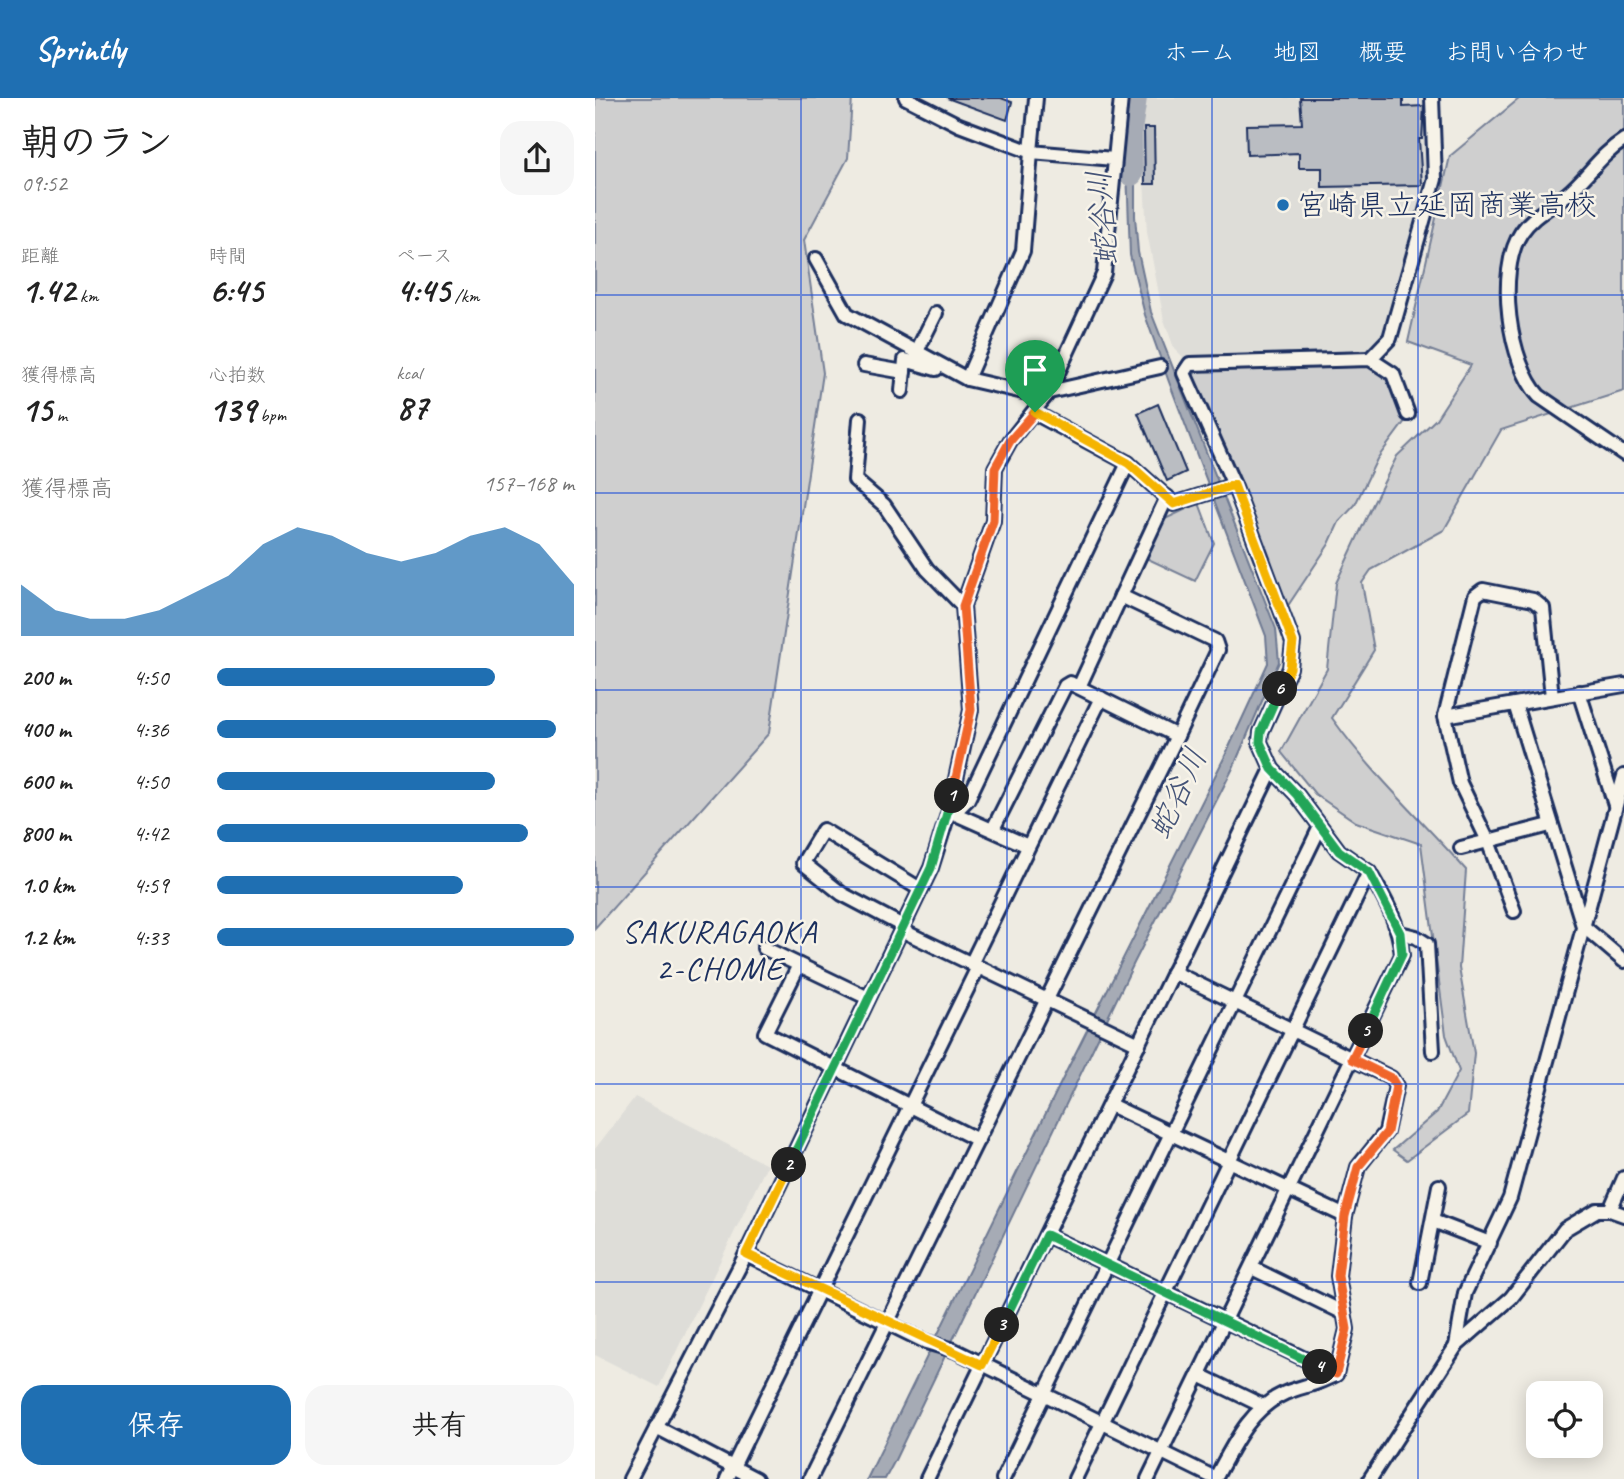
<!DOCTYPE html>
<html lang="ja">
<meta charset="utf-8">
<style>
body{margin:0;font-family:Caveat,"Klee One",sans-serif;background:#f6f6f6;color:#222;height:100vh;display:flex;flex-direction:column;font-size:26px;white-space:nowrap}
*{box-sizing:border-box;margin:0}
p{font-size:23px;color:#767676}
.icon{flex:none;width:38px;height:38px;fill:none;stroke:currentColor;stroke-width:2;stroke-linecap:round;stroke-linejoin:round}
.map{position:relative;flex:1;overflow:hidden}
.sheet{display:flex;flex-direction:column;background:#fff;width:595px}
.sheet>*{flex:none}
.tools{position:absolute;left:931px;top:1283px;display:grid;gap:14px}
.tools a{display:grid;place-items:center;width:77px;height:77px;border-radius:14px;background:#fff;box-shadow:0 4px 18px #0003;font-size:35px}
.pin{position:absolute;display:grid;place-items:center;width:60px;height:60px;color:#fff;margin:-72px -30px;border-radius:50% 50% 50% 0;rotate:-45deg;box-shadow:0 0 7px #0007}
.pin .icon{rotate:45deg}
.km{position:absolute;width:35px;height:35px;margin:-18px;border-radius:50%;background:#222;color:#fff;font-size:19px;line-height:35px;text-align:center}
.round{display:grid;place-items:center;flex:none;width:74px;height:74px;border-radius:21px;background:#f6f6f6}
.summary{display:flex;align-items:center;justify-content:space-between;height:119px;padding:0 21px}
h1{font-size:38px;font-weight:700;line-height:52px}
.figures{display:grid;grid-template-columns:repeat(3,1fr);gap:10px;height:119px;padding:7px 21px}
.figures div{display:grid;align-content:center}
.figures b{font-size:35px;font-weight:700}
.figures small{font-size:19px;font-weight:400}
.figures p{font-size:19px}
.chart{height:196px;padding:14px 21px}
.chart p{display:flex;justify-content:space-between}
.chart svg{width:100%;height:126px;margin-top:7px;fill:#1f6fb2;opacity:.7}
.button{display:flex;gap:14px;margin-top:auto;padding:14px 21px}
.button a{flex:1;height:80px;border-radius:21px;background:#1f6fb2;color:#fff;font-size:28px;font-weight:700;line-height:80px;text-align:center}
.button a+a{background:#f6f6f6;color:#222}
ul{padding:0 21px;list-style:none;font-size:23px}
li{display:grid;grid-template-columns:112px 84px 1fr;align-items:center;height:52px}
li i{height:18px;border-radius:9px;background:#1f6fb2}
header{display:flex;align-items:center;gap:42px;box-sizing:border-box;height:98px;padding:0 35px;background:#1f6fb2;color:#fff}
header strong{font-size:33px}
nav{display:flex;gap:38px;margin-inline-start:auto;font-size:24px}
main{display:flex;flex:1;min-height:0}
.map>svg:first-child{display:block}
.built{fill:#deddd8}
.green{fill:#cfcfcf;stroke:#757f96;stroke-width:2}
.water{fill:#a6abb5;stroke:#6e7992;stroke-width:2}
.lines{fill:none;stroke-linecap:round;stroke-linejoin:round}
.river{stroke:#a6abb5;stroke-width:24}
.building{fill:#babdc2;stroke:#1b2f5e;stroke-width:2}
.street-casing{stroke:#1b2f5e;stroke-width:18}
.street{stroke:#f7f3e8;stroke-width:12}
.split-1-casing{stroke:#fff;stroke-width:14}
.split-2-casing{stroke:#fff;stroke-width:14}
.split-3-casing{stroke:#fff;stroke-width:14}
.split-4-casing{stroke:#fff;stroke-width:14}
.split-5-casing{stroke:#fff;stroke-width:14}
.split-6-casing{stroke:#fff;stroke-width:14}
.split-7-casing{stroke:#fff;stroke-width:14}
.split-1{stroke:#f0652b;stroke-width:9}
.split-2{stroke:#22a559;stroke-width:9}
.split-3{stroke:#f5b400;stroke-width:9}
.split-4{stroke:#22a559;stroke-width:9}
.split-5{stroke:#f0652b;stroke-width:9}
.split-6{stroke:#22a559;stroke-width:9}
.split-7{stroke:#f5b400;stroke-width:9}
.grid{fill:none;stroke:#1d4ed8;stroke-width:2;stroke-opacity:0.55}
.poi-dot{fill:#1f6fb2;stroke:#f7f3e8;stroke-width:2.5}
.labels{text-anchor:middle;stroke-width:5;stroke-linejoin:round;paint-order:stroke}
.poi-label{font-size:30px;fill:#1b2f5e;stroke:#f7f3e8;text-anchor:start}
.water-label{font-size:32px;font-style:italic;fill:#455478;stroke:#f7f3e8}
.neighbourhood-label{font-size:32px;letter-spacing:2px;fill:#1b2f5e;stroke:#f7f3e8}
</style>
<header>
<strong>Sprintly</strong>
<nav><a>ホーム</a><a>地図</a><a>概要</a><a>お問い合わせ</a></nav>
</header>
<main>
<section class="sheet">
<div class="summary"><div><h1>朝のラン</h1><p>09:52</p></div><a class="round"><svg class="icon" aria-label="share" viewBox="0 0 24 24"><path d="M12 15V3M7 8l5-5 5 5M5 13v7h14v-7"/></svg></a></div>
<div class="figures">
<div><p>距離</p><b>1.42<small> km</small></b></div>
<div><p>時間</p><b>6:45</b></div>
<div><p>ペース</p><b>4:45<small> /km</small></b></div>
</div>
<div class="figures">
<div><p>獲得標高</p><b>15<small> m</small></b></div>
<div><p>心拍数</p><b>139<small> bpm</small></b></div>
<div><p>kcal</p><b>87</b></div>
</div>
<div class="chart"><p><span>獲得標高</span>157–168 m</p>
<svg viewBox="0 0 160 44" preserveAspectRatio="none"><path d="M0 44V26L10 35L20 38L30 38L40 35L50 29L60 23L70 12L80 6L90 9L100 15L110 18L120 15L130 9L140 6L150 12L160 26V44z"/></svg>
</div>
<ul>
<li><b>200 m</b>4:50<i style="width:78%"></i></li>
<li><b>400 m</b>4:36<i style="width:95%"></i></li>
<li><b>600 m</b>4:50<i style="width:78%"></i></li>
<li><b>800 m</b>4:42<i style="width:87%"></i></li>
<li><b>1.0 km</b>4:59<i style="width:69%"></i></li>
<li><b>1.2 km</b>4:33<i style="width:100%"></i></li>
</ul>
<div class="button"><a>保存</a><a>共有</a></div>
</section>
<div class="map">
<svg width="1029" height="1381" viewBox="0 0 1029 1381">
<rect width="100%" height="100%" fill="#eeebe2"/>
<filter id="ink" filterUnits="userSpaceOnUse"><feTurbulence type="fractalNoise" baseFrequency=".0143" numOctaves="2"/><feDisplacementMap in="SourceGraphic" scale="14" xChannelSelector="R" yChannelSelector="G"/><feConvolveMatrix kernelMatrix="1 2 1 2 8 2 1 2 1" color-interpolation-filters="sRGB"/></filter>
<g filter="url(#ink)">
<g class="built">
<path d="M552,0H832L834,80L785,245L771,256L590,261L579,250L569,222L552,134L546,31Z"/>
<path d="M40,999L172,1067L64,1289L0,1257V1051Z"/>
</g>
<g class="green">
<path d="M0,0H257L253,60L209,142L228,275L174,635L0,830Z"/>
<path d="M925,0H1029V293L906,332L849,432L776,472L767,485L779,552L737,620C777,676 826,721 871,772L864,870L879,955L873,1016L812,1062L798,1052L842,1014L864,973L851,937L826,746L761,724L720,696L686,654L732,571L741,485L777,408L802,358L841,321L876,267L813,244L855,58Z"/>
<path d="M778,265L796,282L810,323L782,361L760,407L744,424L734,446L692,509L651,399L598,278L603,271Z"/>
<path d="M604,405L619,445L600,483L551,460L570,421Z"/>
</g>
<path class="water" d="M540,0H543L540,25V118L543,154L556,214L681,531L684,564L638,670L539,865L299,1364L290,1381H272L473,970L629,660L673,565L671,538L574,284L550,217L535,157L532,70Z"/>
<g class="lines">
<path class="river" d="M536,76L535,32L540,0"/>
</g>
<g class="building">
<path d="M352,0H406L417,4L412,22Z"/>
<path d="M705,0H808V9L829,8L827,41H824L827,87L727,89V70H704V55L652,57L651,27L707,26Z"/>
<path d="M549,30H559L560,86H550Z"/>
<path d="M563,306L591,374L572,383L543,315Z"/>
</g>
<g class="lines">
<g class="street-casing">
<g id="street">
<path d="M311,0L364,27L436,54L428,153L372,281L450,299"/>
<path d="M441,0L436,54L519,61"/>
<path d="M1029,42C1005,57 992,80 971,97C955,110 938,117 926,135C901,173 914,266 944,298L1029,356"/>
<path d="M221,161L252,216L372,281"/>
<path d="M321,255L341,215"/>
<path d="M775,261L795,240L840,81L837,0"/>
<path d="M269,267L309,274"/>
<path d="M307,293L310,262L341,271"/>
<path d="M454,294L565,269"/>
<path d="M440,315L533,365L579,406L639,387"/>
<path d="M265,321L260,382L289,407L332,471L368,508"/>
<path d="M526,498L572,399"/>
<path d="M984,594L1020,707"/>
<path d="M920,606L988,828L1029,863"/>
<path d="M850,618L1029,587"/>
<path d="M677,671L665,644L666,634L695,570L698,544L639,387L589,275L595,266L775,261L798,276L813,316"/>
<path d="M354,713L365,709L373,701L533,365"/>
<path d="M354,713L433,748"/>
<path d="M398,731L470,588L475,585L582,638L623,552L620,543L526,498L484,589"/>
<path d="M866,750L955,727"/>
<path d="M919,813L893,743L865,685L850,618L880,498L888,492L938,502L948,510L957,599"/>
<path d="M308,828L247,796L208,765L228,732L325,791"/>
<path d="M306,832L544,946"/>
<path d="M805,835L821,839L832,846L838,953"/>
<path d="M169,850L273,900"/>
<path d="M376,866L506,600"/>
<path d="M204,867L170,935L383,1042"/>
<path d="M515,1007L750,1118"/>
<path d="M1015,1112L1029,1080"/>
<path d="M838,1123L895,1145"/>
<path d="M451,1137L741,1276L752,1231L743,1178L750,1118L763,1069L791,1034L801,988L796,980L578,874"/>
<path d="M151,1156L331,1244L359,1252L620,1380"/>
<path d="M657,1170L749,1215"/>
<path d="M825,1185L844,1088"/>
<path d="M861,1248L870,1195L915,1100L1029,678"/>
<path d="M604,1277L668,1308"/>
<path d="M61,1329L161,1381"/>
<path d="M35,1381L151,1156L336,770L354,713L376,612L368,508L398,423L400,370L415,343L454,294L509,175L526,0"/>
<path d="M132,1381L383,869"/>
<path d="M215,1381L582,638"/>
<path d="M332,1381L677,671L702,697L744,753L774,774L480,1381"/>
<path d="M408,1381L725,729"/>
<path d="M553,1381L807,857C804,825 790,801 774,774"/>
<path d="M620,1381C638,1348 654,1311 690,1295C707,1288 725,1286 741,1276"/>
<path d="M775,1381L861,1248L916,1200L970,1131L1002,1112H1015L1029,1117"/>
</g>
</g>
<use href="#street" class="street"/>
</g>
</g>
<g class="lines" filter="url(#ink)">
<g class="split-1-casing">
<path id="split-1" d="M357,698L376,612L368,508L398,423L400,370L415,343L440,314"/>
</g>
<g class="split-2-casing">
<path id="split-2" d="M194,1067L336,770L357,698"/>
</g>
<g class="split-3-casing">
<path id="split-3" d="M194,1067L151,1156L387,1267L407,1227"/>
</g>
<g class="split-4-casing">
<path id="split-4" d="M407,1227L451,1137L725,1269"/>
</g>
<g class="split-5-casing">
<path id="split-5" d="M725,1269L741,1276L752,1231L743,1178L750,1118L763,1069L792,1034L801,988L796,980L757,961L771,933"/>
</g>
<g class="split-6-casing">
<path id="split-6" d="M685,591L666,634L665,644L677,671L702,697L744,753L774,774L805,835L807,856L771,933"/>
</g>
<g class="split-7-casing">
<path id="split-7" d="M440,314L533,365L579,406L639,387L698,544L695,570L685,591"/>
</g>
<use href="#split-1" class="split-1"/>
<use href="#split-2" class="split-2"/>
<use href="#split-3" class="split-3"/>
<use href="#split-4" class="split-4"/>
<use href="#split-5" class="split-5"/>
<use href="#split-6" class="split-6"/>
<use href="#split-7" class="split-7"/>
</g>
<path class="grid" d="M206,0V1381M412,0V1381M617,0V1381M823,0V1381M0,197H1029M0,395H1029M0,592H1029M0,789H1029M0,986H1029M0,1184H1029"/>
<circle class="poi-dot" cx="688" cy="107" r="7"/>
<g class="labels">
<g class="poi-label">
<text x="702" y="117">宮崎県立延岡商業高校</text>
</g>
<g class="water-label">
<text transform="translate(507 120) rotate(-95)" y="11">蛇谷川</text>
<text transform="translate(582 695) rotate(-65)" y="11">蛇谷川</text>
</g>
<g class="neighbourhood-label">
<text x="125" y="844">SAKURAGAOKA<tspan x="125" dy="37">2-CHOME</tspan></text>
</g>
</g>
</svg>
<div class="tools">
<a><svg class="icon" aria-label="locate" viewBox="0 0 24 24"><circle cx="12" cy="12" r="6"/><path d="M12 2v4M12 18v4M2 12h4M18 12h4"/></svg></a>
</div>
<div class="pin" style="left:440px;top:314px;background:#1e9e55"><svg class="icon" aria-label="arrive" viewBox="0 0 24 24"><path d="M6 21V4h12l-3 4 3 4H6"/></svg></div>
<b class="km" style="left:357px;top:698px">1</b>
<b class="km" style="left:194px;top:1067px">2</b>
<b class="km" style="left:407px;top:1227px">3</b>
<b class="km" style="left:725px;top:1269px">4</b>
<b class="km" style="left:771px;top:933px">5</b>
<b class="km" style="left:685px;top:591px">6</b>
</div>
</main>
